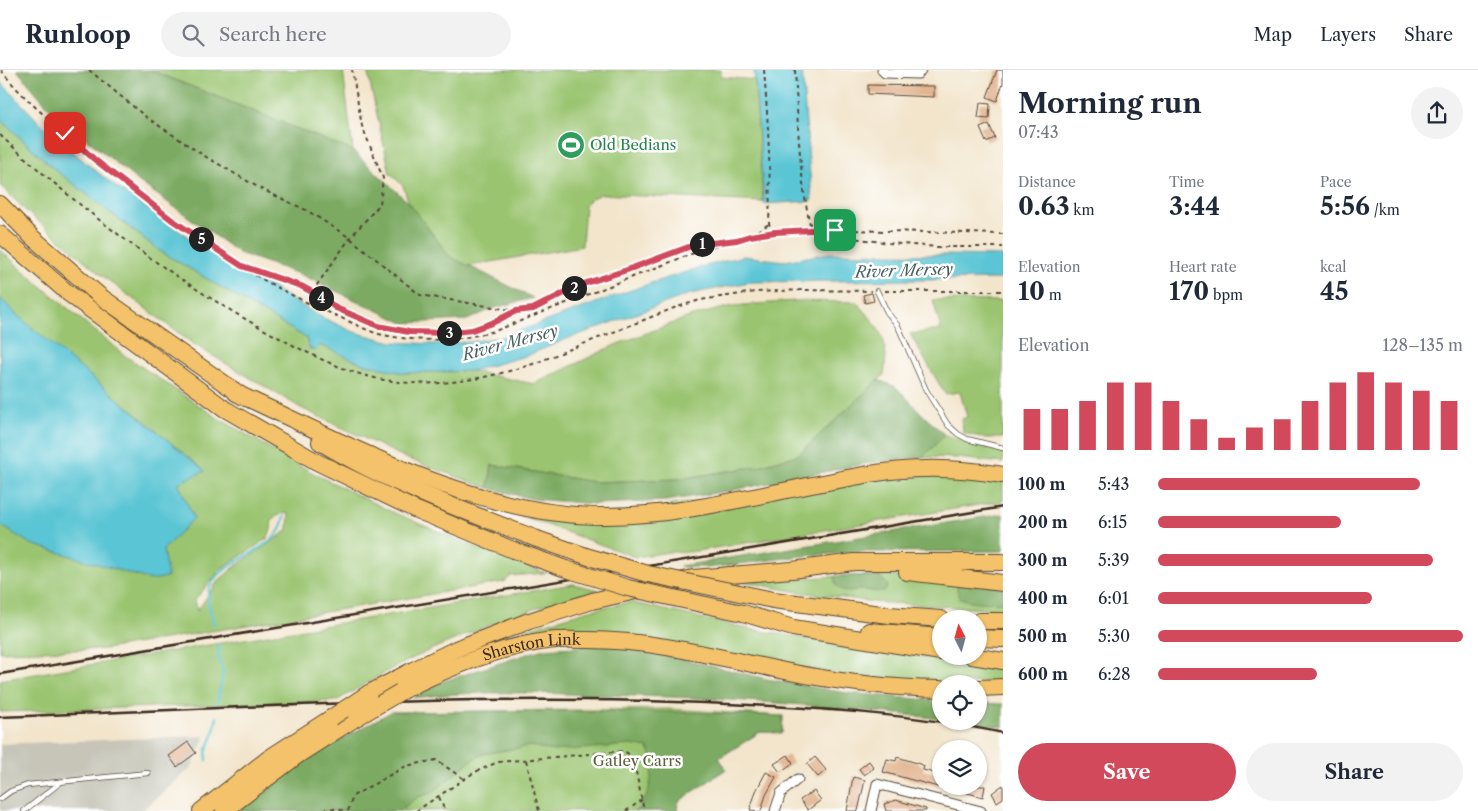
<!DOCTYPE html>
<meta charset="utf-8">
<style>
body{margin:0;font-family:"Libre Caslon Text",serif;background:#f2f2f3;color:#1f2937;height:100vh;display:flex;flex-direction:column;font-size:19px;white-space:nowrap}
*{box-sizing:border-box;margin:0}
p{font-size:16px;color:#747a83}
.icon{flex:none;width:28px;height:28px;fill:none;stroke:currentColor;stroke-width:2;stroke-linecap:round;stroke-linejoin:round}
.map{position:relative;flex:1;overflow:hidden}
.sheet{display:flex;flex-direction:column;background:#fff;width:475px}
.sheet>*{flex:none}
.needle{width:32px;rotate:354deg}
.tools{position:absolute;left:932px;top:540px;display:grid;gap:10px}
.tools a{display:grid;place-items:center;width:55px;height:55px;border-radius:50%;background:#fff;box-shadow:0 1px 4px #0004;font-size:25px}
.pin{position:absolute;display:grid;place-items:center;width:42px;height:42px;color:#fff;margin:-21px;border-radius:10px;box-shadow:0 2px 8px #0006}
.km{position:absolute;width:25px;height:25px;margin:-12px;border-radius:50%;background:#222;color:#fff;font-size:14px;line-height:25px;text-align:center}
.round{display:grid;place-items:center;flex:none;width:52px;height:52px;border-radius:26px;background:#f2f2f3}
.headline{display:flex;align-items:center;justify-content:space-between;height:85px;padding:0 15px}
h1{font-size:28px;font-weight:700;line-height:38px}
.metrics{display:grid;grid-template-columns:repeat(3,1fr);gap:8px;height:85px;padding:5px 15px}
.metrics div{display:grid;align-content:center}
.metrics b{font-size:25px;font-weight:700}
.metrics small{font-size:14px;font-weight:400}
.metrics p{font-size:14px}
.chart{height:140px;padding:10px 15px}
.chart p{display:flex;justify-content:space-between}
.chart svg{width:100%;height:90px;margin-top:5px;stroke:#d1495b;stroke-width:6}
.action{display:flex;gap:10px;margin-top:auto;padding:10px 15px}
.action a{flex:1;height:58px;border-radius:30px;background:#d1495b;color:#fff;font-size:20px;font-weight:700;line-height:58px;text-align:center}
.action a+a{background:#f2f2f3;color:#1f2937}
ul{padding:0 15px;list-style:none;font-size:16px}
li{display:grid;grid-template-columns:80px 60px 1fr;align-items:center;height:38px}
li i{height:12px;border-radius:6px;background:#d1495b}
header{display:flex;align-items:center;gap:30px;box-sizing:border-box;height:70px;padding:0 25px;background:#fff;border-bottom:1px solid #e0e1e3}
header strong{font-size:24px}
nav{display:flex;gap:28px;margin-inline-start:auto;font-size:18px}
.search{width:350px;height:45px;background:#f2f2f3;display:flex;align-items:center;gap:12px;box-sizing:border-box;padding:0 18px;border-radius:28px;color:#747a83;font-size:19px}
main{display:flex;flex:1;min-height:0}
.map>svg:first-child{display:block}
.industrial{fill:#c6c5b8}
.green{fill:#9ac470;stroke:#6a7747;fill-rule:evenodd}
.forest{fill:#7baa62;stroke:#5b6a40}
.water{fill:#5ac5d4;stroke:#4a7879}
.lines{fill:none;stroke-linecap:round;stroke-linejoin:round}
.stream{stroke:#5ac5d4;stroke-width:2.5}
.building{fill:#e2b592}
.service-casing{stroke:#564638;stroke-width:6}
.minor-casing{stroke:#564638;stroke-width:11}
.motorway-casing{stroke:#564638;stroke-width:18}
.path{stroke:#564638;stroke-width:2;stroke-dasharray:4 4;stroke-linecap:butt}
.service{stroke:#fff;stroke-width:4.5}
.minor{stroke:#fff;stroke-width:9}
.motorway{stroke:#f3c26a;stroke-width:16}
.rail{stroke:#3b2a1e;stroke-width:2.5}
.motorway-bridge-casing{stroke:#564638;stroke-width:18;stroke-linecap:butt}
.motorway-bridge{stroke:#f3c26a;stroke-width:16}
.route-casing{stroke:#fff;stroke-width:10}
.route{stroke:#d1495b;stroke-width:6}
.labels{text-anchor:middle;stroke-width:5;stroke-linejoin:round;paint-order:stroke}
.leisure-label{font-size:15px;fill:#27864d;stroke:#fff;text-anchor:start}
.street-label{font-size:15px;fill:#3b2a1e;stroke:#fff}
.park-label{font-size:15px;fill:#5c603b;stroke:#fff}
.water-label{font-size:16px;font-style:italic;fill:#46605e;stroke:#fff}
</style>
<header>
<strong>Runloop</strong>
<div class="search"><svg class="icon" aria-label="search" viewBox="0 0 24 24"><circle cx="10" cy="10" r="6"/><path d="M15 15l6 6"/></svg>Search here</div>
<nav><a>Map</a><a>Layers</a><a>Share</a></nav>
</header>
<main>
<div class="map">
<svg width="1003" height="741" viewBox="0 0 1003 741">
<rect width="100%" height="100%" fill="#fff"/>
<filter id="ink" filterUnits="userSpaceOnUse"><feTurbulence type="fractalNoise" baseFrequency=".02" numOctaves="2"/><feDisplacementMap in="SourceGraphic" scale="10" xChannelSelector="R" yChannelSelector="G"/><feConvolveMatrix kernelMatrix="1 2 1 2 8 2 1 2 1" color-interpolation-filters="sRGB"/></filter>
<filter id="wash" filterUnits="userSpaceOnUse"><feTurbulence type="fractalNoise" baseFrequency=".0096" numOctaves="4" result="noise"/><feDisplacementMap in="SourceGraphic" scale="20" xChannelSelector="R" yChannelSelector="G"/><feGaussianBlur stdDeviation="1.12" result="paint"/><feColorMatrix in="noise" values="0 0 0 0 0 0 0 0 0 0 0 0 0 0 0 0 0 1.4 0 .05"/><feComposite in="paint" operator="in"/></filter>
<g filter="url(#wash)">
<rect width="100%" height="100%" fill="#f2e5cc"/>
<path class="industrial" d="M205,666L192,697L142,741H0V674Z"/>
<g class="green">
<path d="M150,0H343L353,81Z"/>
<path d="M367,0H721V7L755,10L763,132L601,124L592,128L585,135L582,176L451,199L449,186L409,133L403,116L390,103Z"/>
<path d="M0,49L53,98L160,181L306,268L309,278L315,281L320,274L361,293L404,303L471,301L534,314L615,275L689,247L732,236L795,231L857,232C880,259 890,269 884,305L798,385L759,396L680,409L594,412L492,395L488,418L408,389L301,338L193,274L100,204L25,140L0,115Z"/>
<path d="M0,180L41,216L124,285L216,347L313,403L390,441L475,477L545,503L511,506L504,512L105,579L0,582ZM283,443L289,444L288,460L237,495L218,511L197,541L194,531L222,498L267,469L271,460L272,449Z"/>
<path d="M933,230L1003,231V368H986L963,363L962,349L967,347L960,322L945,324L910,264L941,260Z"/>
<path d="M945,365L1003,381V393L958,388L923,387Z"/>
<path d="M911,404L1003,411V431L690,482H670L635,487L486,433L566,449Z"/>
<path d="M871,505L919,508L1003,517V540L874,532L799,522L741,511Z"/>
<path d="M573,514L599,520L548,534L492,554L430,580L391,599L336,631L0,642V610Z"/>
<path d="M630,532L749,559L915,586L1003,596V611L966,613L912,612L853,606L575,563L507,565L586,541Z"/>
<path d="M669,639L783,646L782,663L760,662L719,688L726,699L678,732L677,741H236L333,674L391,642Z"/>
</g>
<g class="forest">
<path d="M17,0H150L353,81L409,133L449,186L533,228L494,238L467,250L404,253L302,205L239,183L138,111L49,38Z"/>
<path d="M878,310L896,317L926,348L945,365L923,387L869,393L739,419L666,431L596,434L533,429L488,418L492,395L594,412L679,409L759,396L798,385Z"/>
<path d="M1003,444V481L859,482L801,486L707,498C697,495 692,500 680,496Z"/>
<path d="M834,506H879L888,515L885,521C873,523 869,520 860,520C849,520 846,524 836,516Z"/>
<path d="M958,512L1003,517V532C988,533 974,533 960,528L957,520Z"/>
<path d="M604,575L656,583L767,609L847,623L941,631V649C827,635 713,627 598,625C537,623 474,620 413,628L435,614L543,579Z"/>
<path d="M979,633L1003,634V657L962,651H979Z"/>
<path d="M541,641L670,642L783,646L782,663L760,662L719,688L726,699L678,732L677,741H635C649,732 653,705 652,689C652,685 649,682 648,678L631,675L553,681L531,676L483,684L469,692L432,723L418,727L399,741H236L291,700L333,674L391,642Z"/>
</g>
<g class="water">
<path d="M754,0H802L812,131L764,134Z"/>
<path d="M0,11L37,50L74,83L116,117L201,176L238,196L317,245L354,262L392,272L433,274L469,272L502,267L651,213L702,197L743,186L785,191L829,183L1003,186V209L749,212L690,224L567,269L526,286L471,301L404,303L361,293L320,275L315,281L309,278L306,268L160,181L53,98L0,49Z"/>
<path d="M0,228L18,246L205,401L178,413L194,448L163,480L168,507L151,510L31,474L0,455Z"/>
</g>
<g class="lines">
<g class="stream">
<path d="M214,554C212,547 207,531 208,524C211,495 267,482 279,461C282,457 283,451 284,446"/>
<path d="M217,634L223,601L218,587L219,576"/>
<path d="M207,690L206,682L213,665L217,647"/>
</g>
</g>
<g id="blocks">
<g class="building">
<path d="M997,0H1003V13L997,31L987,27Z"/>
<path d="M868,15L934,16V27L868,24Z"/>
<path d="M980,33L990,34L989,49L978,48Z"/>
<path d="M989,54L995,68L986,72L980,58Z"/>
<path d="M872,223L874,231L865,233L863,225Z"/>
<path d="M188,672L196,683L177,697L169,686Z"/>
<path d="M788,685L793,693L780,702L774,694Z"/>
<path d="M815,687L826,700L818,707L807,694Z"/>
<path d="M897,687L917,693L924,696L923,700L938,704L937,709L940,710L938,717L883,702L887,689L896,691Z"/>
<path d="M869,691L874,698L864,705L859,699Z"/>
<path d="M766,702L776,707L766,725L761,741L750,740L756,721Z"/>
<path d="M853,707L865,710L858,741H847Z"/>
<path d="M1003,715V728L997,732L992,723Z"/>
<path d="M952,716H985L983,727L952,719Z"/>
<path d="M814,721L821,730L808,740L800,730Z"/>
<path d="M896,730L926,739V741H886L884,734Z"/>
</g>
</g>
</g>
<g filter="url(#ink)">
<use href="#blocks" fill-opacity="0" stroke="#564638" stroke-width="1"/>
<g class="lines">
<g class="service-casing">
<g id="service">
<path d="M877,221L887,242L898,256L926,320L948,355L958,364L967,369L1003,378"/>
<path d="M0,729L11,721L28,715L148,703"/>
<path d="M24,741L61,712"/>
</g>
</g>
<g class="minor-casing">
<g id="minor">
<path d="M882,0L885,3L918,4L921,0"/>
<path d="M775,741L781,723L798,709"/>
<path d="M871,741L877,714L981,741"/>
</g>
</g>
<g class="motorway-casing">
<g id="motorway">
<path d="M0,134L32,167L100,226L245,328"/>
<path d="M0,164L68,223L225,339L317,392L414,439L513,480"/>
<path d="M236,323C350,375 476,446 604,446C681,446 757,425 833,411C863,405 893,399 924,399C950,398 977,401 1003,405"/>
<path d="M320,372C386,412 464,441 537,469"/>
<path d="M907,502L1003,513"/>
<path d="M773,530L889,545L941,549"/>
<path d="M743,543L793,558L941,582"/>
<path d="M979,551H1003"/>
<path d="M869,561L941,567"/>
<path d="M979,568L1003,569"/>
<path d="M972,586L1003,591"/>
<path d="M979,618L1003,617"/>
<path id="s1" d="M400,622C445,599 496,578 546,571C560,569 575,570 588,570C652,570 713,586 775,599C830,611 886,618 941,619"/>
<path d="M369,623L413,600L456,579L529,551L592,531L693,508L792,500L854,492H1003"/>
<path d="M201,741L269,688L331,648"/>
<path d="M224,741L298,685L356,648"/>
</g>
</g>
<g class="path">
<path d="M1,0C20,25 45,46 68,66C146,136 241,206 337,246C351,252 365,260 379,264C418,273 457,271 495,261L691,184L750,166L775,162L811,159L1003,164"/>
<path d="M89,0L146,47L203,85L261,119L308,141L350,168L420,225L517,241"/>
<path d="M764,0C768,51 771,103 769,154L775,162"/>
<path d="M795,0C798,53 799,107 811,159"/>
<path d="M0,65C83,142 174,211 274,265C309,284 345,303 385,310C435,319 486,309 533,294L674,238L700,230L755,222L804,220L871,221"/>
<path d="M835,160L845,167L889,173L937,177H1003"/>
<path d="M751,165L769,154"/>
<path d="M244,197L301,217L323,228L335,238L378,256L409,262L446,263L472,260L492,253L517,241L533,239L580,215L627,200L694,175L731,171"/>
<path d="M885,221H1003"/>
<path d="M312,222L350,168L380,134L383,108L362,56L352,0"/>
<path d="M526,690L539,741"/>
<path d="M439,727L445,741"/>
<path d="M324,741L328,738L347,741"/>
<path d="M348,741L353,726L406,696L436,690L464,709"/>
<path d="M416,741L475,702L498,692L624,681L633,687L644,741"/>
<path d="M626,741L642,730"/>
</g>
<use href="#service" class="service"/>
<use href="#minor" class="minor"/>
<use href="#motorway" class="motorway"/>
<g class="rail">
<path d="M0,604L1003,437"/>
<path d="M0,647C242,638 485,622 727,634C818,638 914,644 1003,663"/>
</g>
<g class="motorway-bridge-casing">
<g id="motorway-bridge">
<path d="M537,469L589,487L648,504L773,530"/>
<path d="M513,480L566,499L628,518L743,543"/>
<path d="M331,648L369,623"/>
<path d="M356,648L400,622"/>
</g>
</g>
<use href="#motorway-bridge" class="motorway-bridge"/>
</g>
</g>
<g class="lines" filter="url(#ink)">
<g class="route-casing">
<path id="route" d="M65,63L94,89L172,150L242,196L301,216L323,228L336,238L378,256L409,262L446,263L472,260L492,253L516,241L533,239L580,215L627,200L694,175L737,170L750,166L775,162L811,160H835"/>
</g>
<use href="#route" class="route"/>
</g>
<defs>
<g id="stadium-disc" transform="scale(1.4375)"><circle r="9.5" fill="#2e9e5b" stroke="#fff"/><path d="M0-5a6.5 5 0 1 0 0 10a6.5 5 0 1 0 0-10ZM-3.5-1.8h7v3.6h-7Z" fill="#fff"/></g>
</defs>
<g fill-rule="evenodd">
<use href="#stadium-disc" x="571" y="75"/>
</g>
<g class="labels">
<g class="leisure-label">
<text x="590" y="80">Old Bedians</text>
</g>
<g class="street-label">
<text dy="5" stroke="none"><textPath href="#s1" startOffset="140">Sharston Link</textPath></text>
</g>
<g class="park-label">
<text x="637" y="696">Gatley Carrs</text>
</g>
<g class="water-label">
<text transform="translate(904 200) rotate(-2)" y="6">River Mersey</text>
<text transform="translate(510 272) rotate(-15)" y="6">River Mersey</text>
</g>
</g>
</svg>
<div class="tools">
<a><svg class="needle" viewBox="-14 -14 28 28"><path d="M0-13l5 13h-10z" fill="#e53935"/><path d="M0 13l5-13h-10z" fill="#747a83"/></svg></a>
<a><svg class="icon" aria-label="locate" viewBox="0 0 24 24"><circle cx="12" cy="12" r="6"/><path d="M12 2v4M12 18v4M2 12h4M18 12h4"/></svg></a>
<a><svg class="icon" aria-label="layers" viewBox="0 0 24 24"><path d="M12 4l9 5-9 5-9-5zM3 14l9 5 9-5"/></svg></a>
</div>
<div class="pin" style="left:835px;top:160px;background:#1e9e55"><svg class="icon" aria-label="arrive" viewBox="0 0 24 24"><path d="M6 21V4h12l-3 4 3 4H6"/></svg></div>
<div class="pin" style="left:65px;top:63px;background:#d93025"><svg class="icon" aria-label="check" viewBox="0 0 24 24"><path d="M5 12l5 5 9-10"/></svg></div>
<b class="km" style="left:702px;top:174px">1</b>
<b class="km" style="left:574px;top:218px">2</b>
<b class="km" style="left:449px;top:263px">3</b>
<b class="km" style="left:321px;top:228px">4</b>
<b class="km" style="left:201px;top:169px">5</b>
</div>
<section class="sheet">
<div class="headline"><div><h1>Morning run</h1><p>07:43</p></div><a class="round"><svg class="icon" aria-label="share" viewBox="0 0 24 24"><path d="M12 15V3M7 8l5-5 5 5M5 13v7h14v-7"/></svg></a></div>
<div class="metrics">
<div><p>Distance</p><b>0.63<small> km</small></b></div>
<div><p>Time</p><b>3:44</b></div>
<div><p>Pace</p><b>5:56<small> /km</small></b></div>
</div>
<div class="metrics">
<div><p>Elevation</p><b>10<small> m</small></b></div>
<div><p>Heart rate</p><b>170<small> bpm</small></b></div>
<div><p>kcal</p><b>45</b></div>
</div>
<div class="chart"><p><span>Elevation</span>128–135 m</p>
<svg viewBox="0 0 160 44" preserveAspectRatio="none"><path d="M5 44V24M15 44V24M25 44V20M35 44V11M45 44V11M55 44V20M65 44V29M75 44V38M85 44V33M95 44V29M105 44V20M115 44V11M125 44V6M135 44V11M145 44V15M155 44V20"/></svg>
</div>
<ul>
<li><b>100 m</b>5:43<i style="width:86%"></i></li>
<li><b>200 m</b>6:15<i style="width:60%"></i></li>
<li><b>300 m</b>5:39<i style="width:90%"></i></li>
<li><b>400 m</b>6:01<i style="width:70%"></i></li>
<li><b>500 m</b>5:30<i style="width:100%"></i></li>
<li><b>600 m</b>6:28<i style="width:52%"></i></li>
</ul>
<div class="action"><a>Save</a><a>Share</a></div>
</section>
</main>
